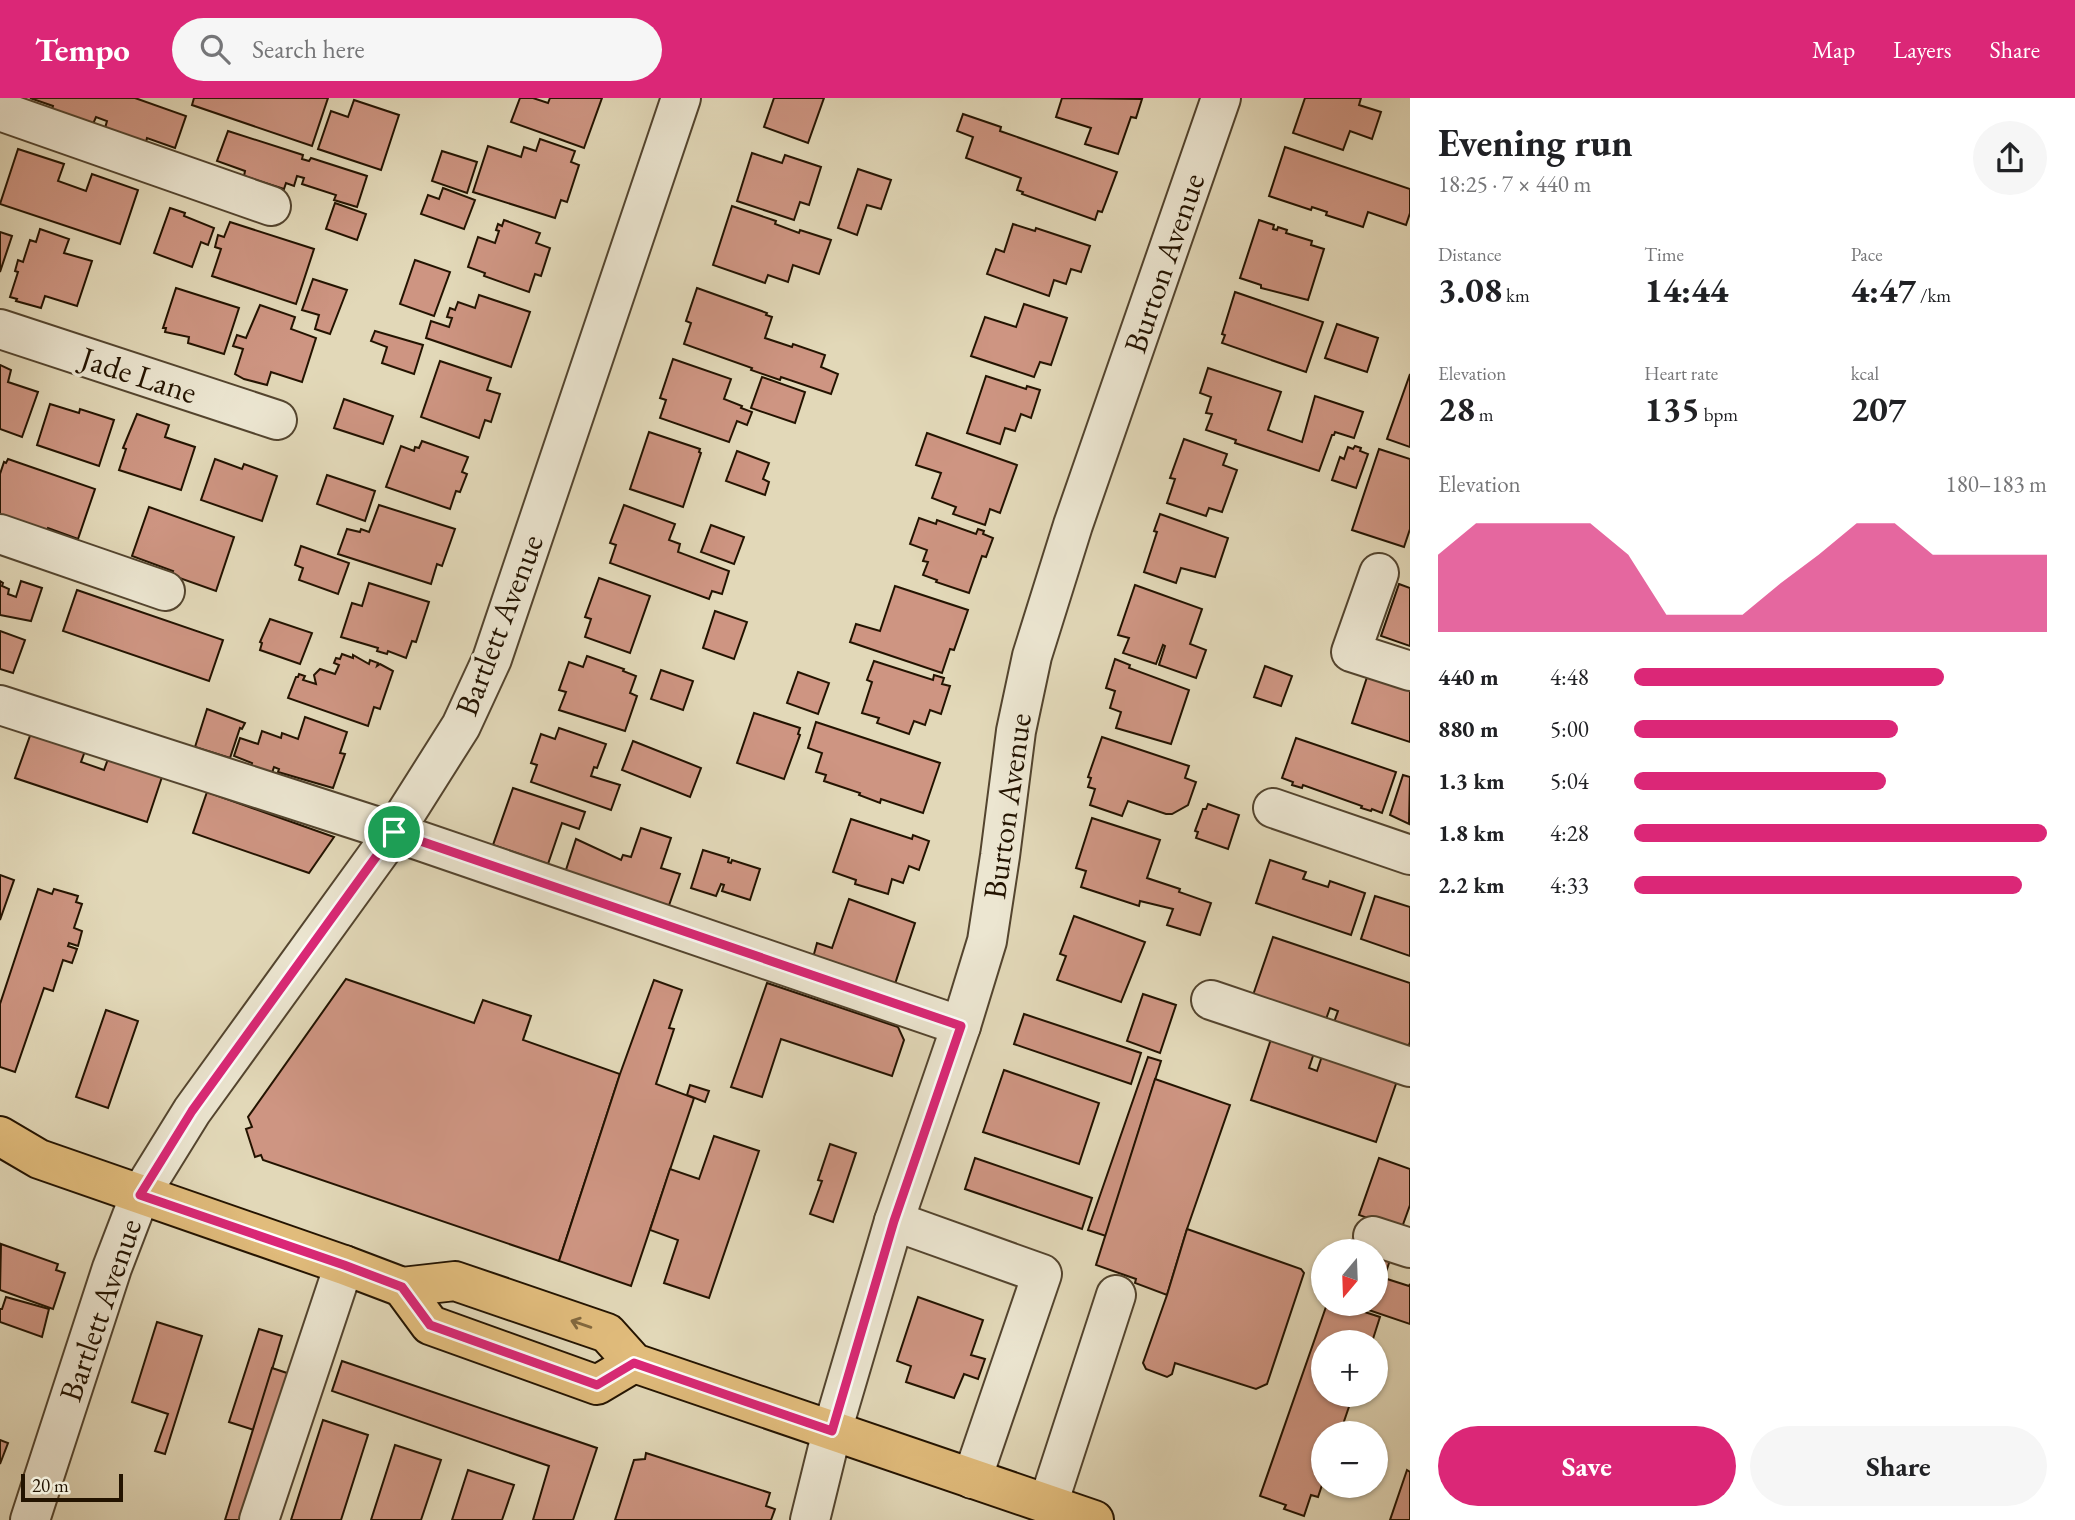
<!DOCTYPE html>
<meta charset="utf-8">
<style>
body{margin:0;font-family:"EB Garamond",serif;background:#f6f6f6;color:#202124;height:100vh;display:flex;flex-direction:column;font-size:26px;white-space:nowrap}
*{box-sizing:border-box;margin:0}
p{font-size:23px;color:#757577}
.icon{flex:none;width:38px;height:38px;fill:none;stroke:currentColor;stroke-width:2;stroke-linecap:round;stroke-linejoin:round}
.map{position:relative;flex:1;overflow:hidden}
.side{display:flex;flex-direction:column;background:#fff;width:665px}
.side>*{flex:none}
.needle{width:46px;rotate:199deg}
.controls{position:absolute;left:1311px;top:1141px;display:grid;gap:14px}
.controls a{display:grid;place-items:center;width:77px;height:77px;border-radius:50%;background:#fff;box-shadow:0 2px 5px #0004;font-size:35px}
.scale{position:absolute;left:21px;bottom:18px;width:102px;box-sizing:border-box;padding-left:7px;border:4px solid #231300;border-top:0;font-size:19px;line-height:24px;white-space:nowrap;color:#231300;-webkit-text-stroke:5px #ece6d1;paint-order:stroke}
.pin{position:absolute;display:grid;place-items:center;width:60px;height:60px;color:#fff;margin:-30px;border:4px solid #fff;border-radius:50%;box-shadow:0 2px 7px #0007}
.round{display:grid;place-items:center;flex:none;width:74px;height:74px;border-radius:37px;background:#f6f6f6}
.overview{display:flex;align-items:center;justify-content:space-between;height:119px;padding:0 28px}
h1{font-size:38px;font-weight:700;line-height:52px}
.metrics{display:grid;grid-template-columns:repeat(3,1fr);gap:10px;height:119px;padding:7px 28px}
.metrics div{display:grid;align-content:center}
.metrics b{font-size:35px;font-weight:700}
.metrics small{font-size:19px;font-weight:400}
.metrics p{font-size:19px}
.chart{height:196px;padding:14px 28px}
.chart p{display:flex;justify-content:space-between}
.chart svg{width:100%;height:126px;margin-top:7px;fill:#db2777;opacity:.7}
.action{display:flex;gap:14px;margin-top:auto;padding:14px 28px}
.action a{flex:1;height:80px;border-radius:42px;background:#db2777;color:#fff;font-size:28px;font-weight:700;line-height:80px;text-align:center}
.action a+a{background:#f6f6f6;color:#202124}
ul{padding:0 28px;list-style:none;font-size:23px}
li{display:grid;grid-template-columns:112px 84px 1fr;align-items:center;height:52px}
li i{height:18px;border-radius:9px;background:#db2777}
header{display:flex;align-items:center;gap:42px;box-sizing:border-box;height:98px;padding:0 35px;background:#db2777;color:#fff}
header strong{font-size:33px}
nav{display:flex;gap:38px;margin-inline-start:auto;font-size:24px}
.search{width:490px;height:63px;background:#f6f6f6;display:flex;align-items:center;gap:18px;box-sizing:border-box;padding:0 24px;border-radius:38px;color:#757577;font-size:26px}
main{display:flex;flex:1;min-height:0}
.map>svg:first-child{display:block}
.building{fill:#ce9582;stroke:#231300;stroke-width:2}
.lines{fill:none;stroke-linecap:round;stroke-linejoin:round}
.minor-casing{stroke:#53442e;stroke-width:42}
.major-casing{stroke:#231300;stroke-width:42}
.minor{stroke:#ece6d1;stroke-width:38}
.major{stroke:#e1bc7c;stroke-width:38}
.oneway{stroke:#82683e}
.route-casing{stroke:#fff;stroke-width:14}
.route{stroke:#db2777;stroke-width:9}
.labels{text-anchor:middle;stroke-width:7;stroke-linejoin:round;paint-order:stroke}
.street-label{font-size:32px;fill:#231300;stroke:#ece6d1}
</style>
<header>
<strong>Tempo</strong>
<div class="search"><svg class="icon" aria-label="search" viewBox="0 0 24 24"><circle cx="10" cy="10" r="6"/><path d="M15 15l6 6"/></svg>Search here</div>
<nav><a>Map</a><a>Layers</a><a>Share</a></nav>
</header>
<main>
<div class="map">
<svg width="1410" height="1422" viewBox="0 0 1410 1422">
<rect width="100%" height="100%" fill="#e2d8b8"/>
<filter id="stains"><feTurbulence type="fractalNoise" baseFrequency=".00286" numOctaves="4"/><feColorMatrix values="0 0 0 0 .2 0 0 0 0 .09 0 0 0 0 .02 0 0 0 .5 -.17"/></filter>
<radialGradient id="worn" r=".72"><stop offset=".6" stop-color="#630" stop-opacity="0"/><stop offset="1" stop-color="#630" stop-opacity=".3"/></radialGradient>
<g class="building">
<path d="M30,0H135L186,18L175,50L147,40L146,44L105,30L107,23L96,19L93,26L52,12L53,8Z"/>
<path d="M194,0H328L312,48L192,7Z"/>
<path d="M520,0H533L548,5L550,0H602L584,50L511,24Z"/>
<path d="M774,0H824L808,45L764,29Z"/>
<path d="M1062,0L1142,1L1136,20L1131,19L1118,56L1085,46L1091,30L1056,19Z"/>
<path d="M1305,0H1361L1359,7L1381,14L1372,41L1350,33L1343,52L1293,35Z"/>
<path d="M354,2L399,17L381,72L318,51L331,13L348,19Z"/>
<path d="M963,16L1001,29L1000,33L1117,74L1102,114L1098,113L1095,122L1022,96L1023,94L1017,92L1021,80L966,60L973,39L957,33Z"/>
<path d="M228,33L303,57L302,61L309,63L311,60L367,78L357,109L334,102L336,97L302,86L304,80L297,78L294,88L286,85L284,91L244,78L245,73L217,63Z"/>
<path d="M540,41L575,53L571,64L579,67L567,104L561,102L555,120L473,94L488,48L521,59L524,49L536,53Z"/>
<path d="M1285,49L1410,91V115L1406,127L1368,114L1363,129L1326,117L1327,114L1312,109L1311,112L1269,98Z"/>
<path d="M18,51L64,66L58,83L86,93L92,76L138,92L120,146L0,106Z"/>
<path d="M442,53L477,64L467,95L432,83Z"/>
<path d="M752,55L782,65L785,57L821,69L809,107L800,104L794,122L737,103Z"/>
<path d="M858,71L891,82L881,111L867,107L857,137L838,130Z"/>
<path d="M443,90L475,102L464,131L421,116L428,97L439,101Z"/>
<path d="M335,105L366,116L357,142L326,131Z"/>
<path d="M732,108L776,123L775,126L799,135L800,132L831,142L819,176L793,167L788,184L768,177L765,185L713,167Z"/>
<path d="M170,110L185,115L184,118L214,130L208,147L201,144L192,169L154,155Z"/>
<path d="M504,122L540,135L536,145L550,150L541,178L535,176L529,194L484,178L485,175L468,169L478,139L495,145L499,133L496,132L498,126L502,128Z"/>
<path d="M1259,122L1274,127L1273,131L1277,132L1278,129L1287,132L1286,135L1312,143L1311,147L1324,151L1308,202L1261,190V187L1240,180Z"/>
<path d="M230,124L314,151L296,206L212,178L221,151L215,149L218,137L224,139Z"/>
<path d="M1013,126L1035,133L1036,130L1090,148L1081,174L1071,171L1066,186L1054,182L1049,198L987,176L996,151L1004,154Z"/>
<path d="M40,131L69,141L64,155L92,163L77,208L45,198L41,210L16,203L17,201L10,199L18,174L15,173L18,162L23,164L30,142L36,144Z"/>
<path d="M0,134L12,138L0,174Z"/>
<path d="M415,162L450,174L434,218L400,206Z"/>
<path d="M313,181L347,192L330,236L315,231L319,217L302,212Z"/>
<path d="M176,190L239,210L224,256L188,245L189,239L165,234L166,230H163Z"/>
<path d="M697,190L767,215L766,217L772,219L765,240L792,249L793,246L825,257L821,269L838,276L831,296L781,279L780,282L751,272L752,270L684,246L691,225L686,223Z"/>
<path d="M1235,194L1323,224L1306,274L1222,245L1225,237L1222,236Z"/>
<path d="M479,197L530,214L511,269L426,240L431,223L449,229L452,220L447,219L450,210L455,212L458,204L475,210Z"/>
<path d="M1024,206L1067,220L1051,267L1040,264L1034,279L971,258L985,219L1016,229Z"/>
<path d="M260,207L295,219L291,231L316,240L302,284L271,274L267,287L244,281L235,276L243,251L233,248L237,237L246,240Z"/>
<path d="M1337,226L1378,240L1367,274L1325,260Z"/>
<path d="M375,233L423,247L414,276L382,265L387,249L371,243Z"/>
<path d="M673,261L731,281L724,301L742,308L741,310L752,314L747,327L737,323L729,344L660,320L666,302L660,300Z"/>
<path d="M440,263L491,280L487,292L500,296L491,324L485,322L479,340L421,319Z"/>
<path d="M0,267L11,272L8,284L38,294L22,339L0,331Z"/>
<path d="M1208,270L1281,294L1268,332L1302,344L1315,298L1363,314L1354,340L1335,334L1334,337H1332L1319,373L1235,345L1236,342L1206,332L1212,316L1206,315L1211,299L1200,295Z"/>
<path d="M1410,276V349L1387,341Z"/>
<path d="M986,278L1026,291L1027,288L1040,292L1031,320L1021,316L1015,333L1005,330L1000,346L967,335Z"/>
<path d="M762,279L805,294L795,325L751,310Z"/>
<path d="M344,301L393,318L383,346L334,330Z"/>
<path d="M50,306L79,315L80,311L114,322L99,368L37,347Z"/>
<path d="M137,316L169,327L165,339L195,349L181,392L119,372L126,351L123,350Z"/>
<path d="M649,334L700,351L699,354L701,355L683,409L630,391Z"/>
<path d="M927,335L1017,367L1000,415L990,411L985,427L953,416L956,409L932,400L941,375L916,367Z"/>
<path d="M1184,341L1227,356L1223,367L1237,372L1222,414L1209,410L1206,418L1167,405L1175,381L1170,380Z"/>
<path d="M422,343L468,359L462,374L467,376L460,394L456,393L450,411L386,389L401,348L414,353L415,349L419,350Z"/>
<path d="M1355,348L1361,350L1360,353L1368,356L1356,390L1332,382L1340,359L1344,361L1348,349L1353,351Z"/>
<path d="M1379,351L1410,361V431L1404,449L1352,432Z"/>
<path d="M737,353L769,365L763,381L769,384L765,397L726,383Z"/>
<path d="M8,361L95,391L78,441L48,430L47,433L0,419V376L4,364L6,365Z"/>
<path d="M215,361L242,371L244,366L277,378L262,423L201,402Z"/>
<path d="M327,377L375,393L365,423L317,406Z"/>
<path d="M379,407L455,431L442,468L437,466L431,486L338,456L347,431L360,434L361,431L369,434Z"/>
<path d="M624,407L675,426L669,442L680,446L678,454L729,473L722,496L712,493L709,501L610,465L616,447L610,445Z"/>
<path d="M149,409L234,439L216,493L171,477L173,473L132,458Z"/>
<path d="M1160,416L1228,440L1215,479L1181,470L1176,485L1144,474L1157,434L1154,433Z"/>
<path d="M919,420L936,426L937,422L976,436L978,431L984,433L983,436L993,440L986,459L982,458L969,495L936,484L937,482L923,477L928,464L923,463L927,452L910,446Z"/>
<path d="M711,427L744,439L734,466L701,454Z"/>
<path d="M301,448L349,465L338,496L299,482L303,470L295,467Z"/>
<path d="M599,480L650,498L630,555L585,539L591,521L585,519Z"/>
<path d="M0,483L3,485L2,488L9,491L8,496L16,499L21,483L42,490L31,523L0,517Z"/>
<path d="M369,485L429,504L416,544L412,543L406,560L388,553L387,556L377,553L378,550L341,539L352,505L362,508Z"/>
<path d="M1399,486L1410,490V548L1381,538Z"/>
<path d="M1135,487L1202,511L1190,546L1206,552L1196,580L1159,567L1165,548L1163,547L1156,566L1123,555L1129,540L1118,537Z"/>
<path d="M895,488L968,512L954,552L950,551L942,575L850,544L856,526L880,533Z"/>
<path d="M77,492L223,542L209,583L63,533Z"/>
<path d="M715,513L747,524L734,561L703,550Z"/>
<path d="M270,521L312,535L300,566L260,552L262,545L260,544Z"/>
<path d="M0,533L25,542L13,575L0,571Z"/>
<path d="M342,556L353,560V557L369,566L370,562L378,565L377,568L380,566L393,573L380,611L374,609L368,628L288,600L296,579H298L299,576L305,578L303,582L316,586L314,577L320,571L335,576L339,567L334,565L336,560L340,561Z"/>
<path d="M587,558L624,571L623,573L636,578L630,595L637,598L625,633L559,612L566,594L559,592L569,564L583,569Z"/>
<path d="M1115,561L1130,567L1129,570L1189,592L1171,646L1116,630L1121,614L1110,610L1115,593L1106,590Z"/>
<path d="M874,563L933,582L934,577L944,580L942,586L950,588L941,616L930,612L925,627L914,623L909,636L877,625L879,620L862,615L872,584L867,582Z"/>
<path d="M1265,568L1292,578L1281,608L1254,599Z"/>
<path d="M661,572L693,583L683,612L651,601Z"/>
<path d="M1369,573L1410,587V644L1352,625Z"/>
<path d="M798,574L829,585L818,616L787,605Z"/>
<path d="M207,611L245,625L242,631L240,630L230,660L195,649Z"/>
<path d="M754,615L800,630L798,636L800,637L784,681L737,665Z"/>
<path d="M305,619L347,634L340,655L345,656L333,690L278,674L279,671L274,669L272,675L251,668L252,665L234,658L240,640L258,646L262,633L281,640L282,635L298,641Z"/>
<path d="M816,624L940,665L923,715L881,701L880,705L859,697L860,695L824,683L826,677L816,674L822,655L808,650Z"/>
<path d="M559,630L606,646L597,670L594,669L591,678L620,687L611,712L531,684L537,667L531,665L541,636L555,641Z"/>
<path d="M31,635L85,653L81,664L104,672L108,661L162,679L147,724L15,680Z"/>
<path d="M1102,639L1189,668L1185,680L1196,684L1188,707L1172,716H1166L1128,703L1122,718L1090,707L1095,691L1088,689L1091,680L1088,679Z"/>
<path d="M1296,640L1396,674L1382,715L1372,711L1371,713L1361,710L1362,708L1303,687L1302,690L1292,687L1293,684L1282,680Z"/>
<path d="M633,643L701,670L690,699L622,672Z"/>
<path d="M1403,677L1410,679L1409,726L1390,717Z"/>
<path d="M513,690L585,714L579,731L562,725L548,766L493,747Z"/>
<path d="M207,694L334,739L309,775L193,735Z"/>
<path d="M1208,706L1239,717L1228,751L1196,740L1198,734L1195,733L1203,711H1206Z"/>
<path d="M1092,720L1160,742L1147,780L1180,791L1179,794L1211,805L1200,837L1167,827L1173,811L1140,803L1139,808L1081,789L1086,773L1076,770Z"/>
<path d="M851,721L912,741L913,737L929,743L919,772L909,768L903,785L892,781L888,796L855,786L856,782L833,774Z"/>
<path d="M641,730L671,740L661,770L680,776L667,813L565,775L576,741L621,762L623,757L631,759Z"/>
<path d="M703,752L729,760L728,764L731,765L732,762L760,771L750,802L722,793L724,787L721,786L716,798L691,790Z"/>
<path d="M1270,762L1306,774L1303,781L1328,789L1330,783L1365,795L1351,837L1256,805Z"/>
<path d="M0,777L14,782L0,822Z"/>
<path d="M38,791L52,796L54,791L78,798L76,804L82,806L74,830L82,833L78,848L69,845L68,848L77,851L72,865L63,862L53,893L44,890L15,974L0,969V906Z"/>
<path d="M1375,798L1410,809V858L1361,841Z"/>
<path d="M849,801L915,825L894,889L811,867L817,845L832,850Z"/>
<path d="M1074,818L1145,844L1121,904L1057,882L1066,858L1060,856Z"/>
<path d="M1273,839L1410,885V944L1407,952L1333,927L1338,913L1330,910L1325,924L1252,900Z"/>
<path d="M346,881L474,925L483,902L531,918L523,942L620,976L559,1163L263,1062L261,1057L255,1059L246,1031L252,1029L248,1019Z"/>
<path d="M654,882L682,892L669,930L674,931L656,986L694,1000L631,1188L559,1163L620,976Z"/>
<path d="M767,885L898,929L904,942L892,978L781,941L762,999L731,989Z"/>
<path d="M1143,896L1176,907L1160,955L1127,943Z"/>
<path d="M106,912L138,923L108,1010L76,999Z"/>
<path d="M1024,916L1141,955L1131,986L1014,946Z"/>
<path d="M1271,941L1314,955L1309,970L1317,973L1322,958L1397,983L1376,1044L1251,1002Z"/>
<path d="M1148,959L1161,963L1106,1138L1088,1132Z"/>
<path d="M1004,972L1099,1005L1079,1066L983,1034Z"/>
<path d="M1155,981L1230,1007L1187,1131L1167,1197L1135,1185L1136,1181L1096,1167Z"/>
<path d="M690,987L709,993L705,1004L687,997Z"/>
<path d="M714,1038L759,1053L709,1200L664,1185L678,1142L650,1132L670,1071L699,1081Z"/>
<path d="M830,1046L856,1055L833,1124L810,1116L822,1083L818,1082Z"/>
<path d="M975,1060L1092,1100L1082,1131L965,1091Z"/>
<path d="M1379,1060L1410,1071V1107L1401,1132L1359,1117Z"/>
<path d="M1187,1131L1301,1171L1304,1175L1267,1286L1256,1291L1175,1265L1172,1276L1167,1279L1146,1271L1143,1265L1167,1197Z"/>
<path d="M1352,1142L1392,1156L1384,1180L1409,1188L1410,1186V1226L1351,1206H1376V1153H1348Z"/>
<path d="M1,1146L58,1166L56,1172L65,1175L53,1211L0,1192Z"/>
<path d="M6,1199L49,1211L42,1239L0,1224V1211H2Z"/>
<path d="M918,1199L983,1222L971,1257L985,1261L978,1281L964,1276L954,1300L906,1284L911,1268L897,1263Z"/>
<path d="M1327,1206H1340L1380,1219L1372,1244H1323V1297H1353L1340,1335H1323V1384L1318,1399L1311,1397L1304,1418L1284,1411L1286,1407L1260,1398Z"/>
<path d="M157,1224L202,1238L165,1356L155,1353L168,1316L132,1304Z"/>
<path d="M259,1231L282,1238L254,1332L229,1324Z"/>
<path d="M342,1263L597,1350L573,1422H533L549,1368L332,1293Z"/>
<path d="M272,1270L296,1278L250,1422H225Z"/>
<path d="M323,1322L368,1337L341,1422H291Z"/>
<path d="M0,1342L8,1345L0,1366Z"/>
<path d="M395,1347L441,1362L421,1422H371Z"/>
<path d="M646,1355L770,1395L766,1408L775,1411L771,1422H615L634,1362L645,1361Z"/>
<path d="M468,1372L514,1387L502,1422H452Z"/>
<path d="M1407,1372L1410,1374V1422H1390Z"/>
</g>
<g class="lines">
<g class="minor-casing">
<g id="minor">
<path d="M0,13L271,108"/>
<path d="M0,231L277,322"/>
<path d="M0,436L165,493"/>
<path d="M1379,475L1351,554L1410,573"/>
<path d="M0,607L394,734L961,928"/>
<path d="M1273,710L1410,757"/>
<path d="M1211,902L1410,969"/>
<path d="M894,1123L1042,1176L972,1381"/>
<path d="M1373,1138L1410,1150"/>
<path d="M1048,1406L1116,1197"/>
<path d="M30,1422L112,1170L140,1097L192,1013L394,734L461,628L492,561L681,0"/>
<path d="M259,1422L344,1167"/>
<path d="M810,1422L832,1333L894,1123L961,928L987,843L1000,758L1016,633L1032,558L1073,427L1221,0"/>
</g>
</g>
<g class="major-casing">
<g id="major">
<path d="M0,1038L39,1061L344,1167L402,1189L455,1183L607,1235L634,1265L1094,1422"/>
<path d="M402,1189L430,1227L597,1287L634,1265"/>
</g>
</g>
<use href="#minor" class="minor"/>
<use href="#major" class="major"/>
</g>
<defs><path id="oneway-shaft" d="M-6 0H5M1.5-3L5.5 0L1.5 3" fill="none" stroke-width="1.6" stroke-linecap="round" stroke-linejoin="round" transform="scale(1.75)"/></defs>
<use class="oneway" href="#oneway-shaft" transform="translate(581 1226) rotate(-161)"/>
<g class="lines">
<g class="route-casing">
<path id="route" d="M394,734L961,928L894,1123L832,1333L634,1265L597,1287L430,1227L402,1189L344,1167L140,1097L192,1013Z"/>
</g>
<use href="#route" class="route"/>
</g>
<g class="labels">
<g class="street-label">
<text transform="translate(1164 165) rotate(-71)" y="11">Burton Avenue</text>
<text transform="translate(139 277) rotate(18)" y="11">Jade Lane</text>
<text transform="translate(499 527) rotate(-69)" y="11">Bartlett Avenue</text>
<text transform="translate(1007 708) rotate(-82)" y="11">Burton Avenue</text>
<text transform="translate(100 1212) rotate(-71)" y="11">Bartlett Avenue</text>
</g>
</g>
<rect width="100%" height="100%" filter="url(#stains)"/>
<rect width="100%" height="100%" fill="url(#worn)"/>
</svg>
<div class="controls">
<a><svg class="needle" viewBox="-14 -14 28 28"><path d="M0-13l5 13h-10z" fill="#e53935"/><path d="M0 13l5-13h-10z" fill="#757577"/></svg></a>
<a>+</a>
<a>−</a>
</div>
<div class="scale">20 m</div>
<div class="pin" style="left:394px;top:734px;background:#1e9e55"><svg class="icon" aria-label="arrive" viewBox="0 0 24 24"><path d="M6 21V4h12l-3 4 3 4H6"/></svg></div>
</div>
<section class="side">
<div class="overview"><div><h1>Evening run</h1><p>18:25 · 7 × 440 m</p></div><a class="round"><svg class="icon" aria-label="share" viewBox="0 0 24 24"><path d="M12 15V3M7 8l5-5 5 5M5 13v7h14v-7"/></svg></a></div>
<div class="metrics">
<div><p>Distance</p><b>3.08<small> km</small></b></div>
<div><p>Time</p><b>14:44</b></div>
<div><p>Pace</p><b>4:47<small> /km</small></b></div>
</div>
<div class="metrics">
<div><p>Elevation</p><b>28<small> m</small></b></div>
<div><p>Heart rate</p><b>135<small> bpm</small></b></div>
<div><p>kcal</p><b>207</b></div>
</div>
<div class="chart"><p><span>Elevation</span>180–183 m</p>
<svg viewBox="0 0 160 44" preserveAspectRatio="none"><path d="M0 44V17L10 6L20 6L30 6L40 6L50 17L60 38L70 38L80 38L90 27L100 17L110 6L120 6L130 17L140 17L150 17L160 17V44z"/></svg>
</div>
<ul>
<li><b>440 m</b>4:48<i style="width:75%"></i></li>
<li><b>880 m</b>5:00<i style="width:64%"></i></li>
<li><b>1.3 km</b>5:04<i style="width:61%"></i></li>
<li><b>1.8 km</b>4:28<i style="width:100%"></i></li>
<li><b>2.2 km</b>4:33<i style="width:94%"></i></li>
</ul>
<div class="action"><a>Save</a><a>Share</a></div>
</section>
</main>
